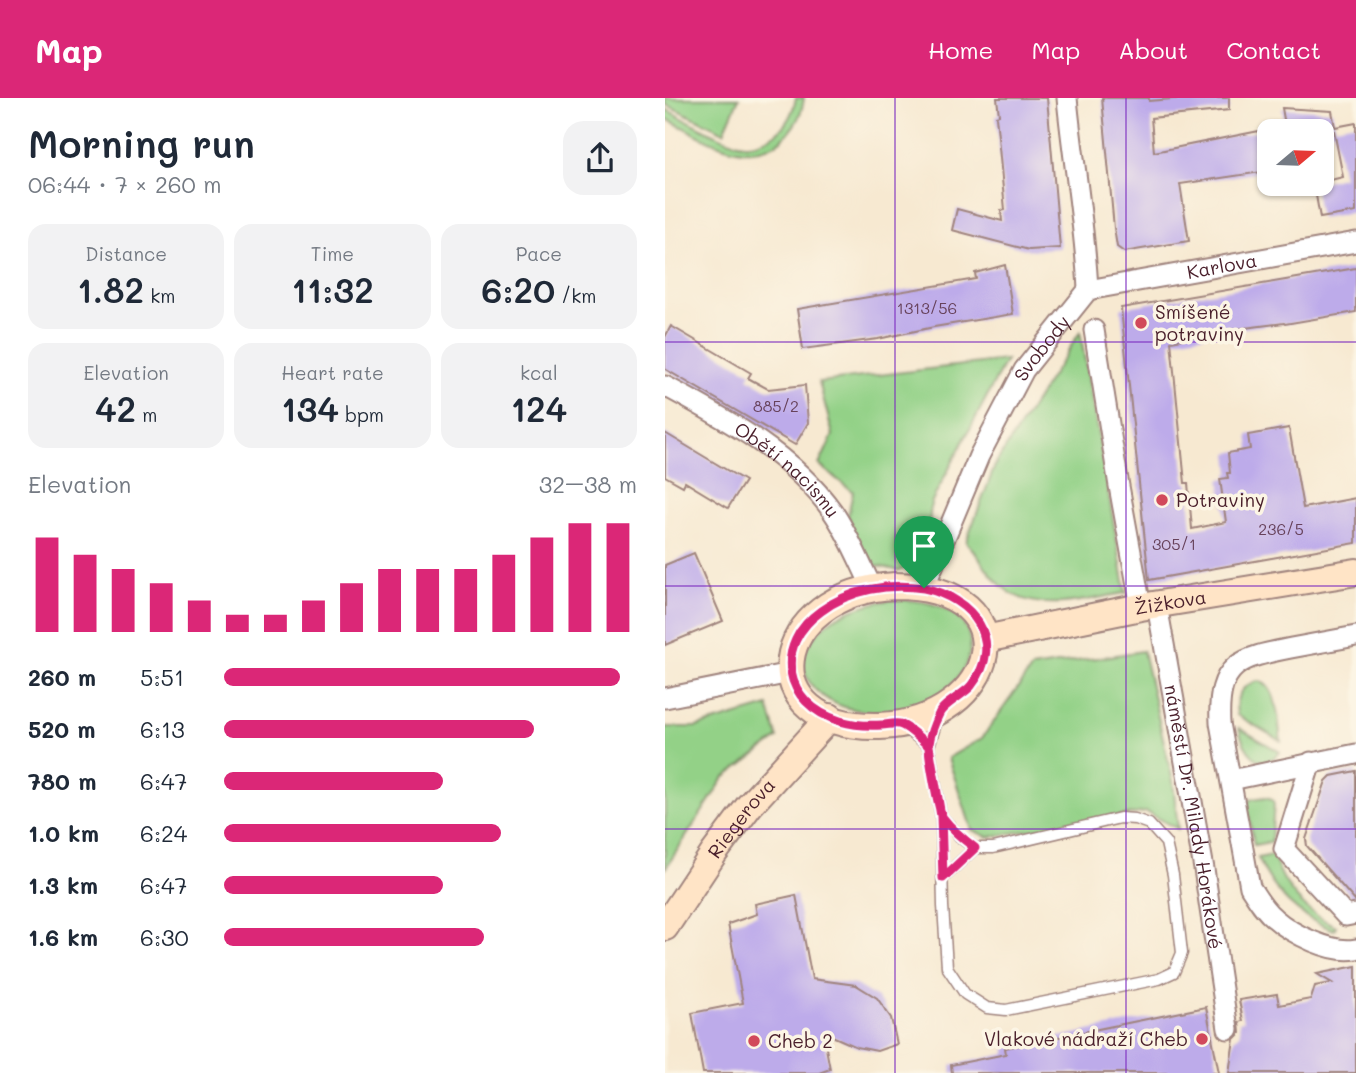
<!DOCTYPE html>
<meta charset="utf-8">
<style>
body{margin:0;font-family:Mali,sans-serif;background:#f2f2f3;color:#1f2937;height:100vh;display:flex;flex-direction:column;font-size:26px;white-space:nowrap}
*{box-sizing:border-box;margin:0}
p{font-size:23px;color:#747a83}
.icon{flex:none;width:38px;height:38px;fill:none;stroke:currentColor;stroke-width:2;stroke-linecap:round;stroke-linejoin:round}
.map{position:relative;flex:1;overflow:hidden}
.panel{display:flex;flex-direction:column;background:#fff;width:665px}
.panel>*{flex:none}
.needle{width:46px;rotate:71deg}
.controls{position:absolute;left:592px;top:21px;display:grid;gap:14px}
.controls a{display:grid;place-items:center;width:77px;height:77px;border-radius:14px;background:#fff;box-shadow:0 2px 5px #0004;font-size:35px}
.pin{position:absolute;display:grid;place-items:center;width:60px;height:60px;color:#fff;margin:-72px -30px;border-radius:50% 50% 50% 0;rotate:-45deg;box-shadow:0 0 7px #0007}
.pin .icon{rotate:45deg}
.round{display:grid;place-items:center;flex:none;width:74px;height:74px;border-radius:21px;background:#f2f2f3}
.summary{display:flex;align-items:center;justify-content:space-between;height:119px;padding:0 28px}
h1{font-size:38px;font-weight:600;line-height:52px}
.metrics{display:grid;grid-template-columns:repeat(3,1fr);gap:10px;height:119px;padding:7px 28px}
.metrics div{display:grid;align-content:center;border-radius:18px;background:#f2f2f3;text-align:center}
.metrics b{font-size:35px;font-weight:600}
.metrics small{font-size:19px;font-weight:400}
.metrics p{font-size:19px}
.chart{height:196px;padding:14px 28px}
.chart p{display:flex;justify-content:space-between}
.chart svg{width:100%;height:126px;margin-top:7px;stroke:#db2777;stroke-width:6}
ul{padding:0 28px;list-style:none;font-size:23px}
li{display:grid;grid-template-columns:112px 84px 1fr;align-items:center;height:52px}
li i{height:18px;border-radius:9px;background:#db2777}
header{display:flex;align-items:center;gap:42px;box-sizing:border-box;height:98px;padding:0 35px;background:#db2777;color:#fff}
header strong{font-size:33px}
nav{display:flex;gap:38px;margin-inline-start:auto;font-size:24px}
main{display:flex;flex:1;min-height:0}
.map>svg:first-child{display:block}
.green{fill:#93d187;stroke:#6e7859;stroke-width:2}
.building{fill:#bdabea}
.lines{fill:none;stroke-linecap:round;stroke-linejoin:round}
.lane-casing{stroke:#a0847e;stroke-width:13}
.street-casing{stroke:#a0847e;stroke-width:23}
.secondary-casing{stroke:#a0847e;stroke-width:30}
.lane{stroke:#fff;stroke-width:10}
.street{stroke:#fff;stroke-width:19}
.secondary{stroke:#ffe4c6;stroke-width:26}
.route-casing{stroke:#fff;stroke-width:14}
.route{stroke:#db2777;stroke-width:9}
.grid{fill:none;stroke:#7b2cbf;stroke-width:2;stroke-opacity:0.55}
.poi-dot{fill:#d1495b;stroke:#fcf5e5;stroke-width:2.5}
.labels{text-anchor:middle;stroke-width:7;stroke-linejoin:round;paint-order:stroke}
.number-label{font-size:16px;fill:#67425b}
.street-label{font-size:19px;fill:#4a1f2b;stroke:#fcf5e5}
.poi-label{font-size:19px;fill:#4a1f2b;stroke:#fcf5e5;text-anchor:start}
</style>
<header>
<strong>Map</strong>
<nav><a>Home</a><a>Map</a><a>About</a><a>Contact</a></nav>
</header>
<main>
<section class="panel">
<div class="summary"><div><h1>Morning run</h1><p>06:44 · 7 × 260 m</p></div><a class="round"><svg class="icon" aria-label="share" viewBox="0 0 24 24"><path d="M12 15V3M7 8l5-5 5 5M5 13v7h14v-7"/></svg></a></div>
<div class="metrics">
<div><p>Distance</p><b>1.82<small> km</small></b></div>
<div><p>Time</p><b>11:32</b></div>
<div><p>Pace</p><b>6:20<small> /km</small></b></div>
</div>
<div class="metrics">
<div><p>Elevation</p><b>42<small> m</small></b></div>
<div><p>Heart rate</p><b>134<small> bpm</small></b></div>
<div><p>kcal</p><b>124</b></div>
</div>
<div class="chart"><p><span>Elevation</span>32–38 m</p>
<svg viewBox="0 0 160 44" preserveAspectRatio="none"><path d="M5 44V11M15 44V17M25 44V22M35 44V27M45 44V33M55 44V38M65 44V38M75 44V33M85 44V27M95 44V22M105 44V22M115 44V22M125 44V17M135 44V11M145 44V6M155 44V6"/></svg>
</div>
<ul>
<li><b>260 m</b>5:51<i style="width:96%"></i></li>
<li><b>520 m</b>6:13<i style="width:75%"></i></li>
<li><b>780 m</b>6:47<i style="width:53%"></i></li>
<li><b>1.0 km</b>6:24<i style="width:67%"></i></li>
<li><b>1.3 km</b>6:47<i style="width:53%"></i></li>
<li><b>1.6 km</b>6:30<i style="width:63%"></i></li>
</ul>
</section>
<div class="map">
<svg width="691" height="975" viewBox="0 0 691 975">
<rect width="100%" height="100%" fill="#fcf5e5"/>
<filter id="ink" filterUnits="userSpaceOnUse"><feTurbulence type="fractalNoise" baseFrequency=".0143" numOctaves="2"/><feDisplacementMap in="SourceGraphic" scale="14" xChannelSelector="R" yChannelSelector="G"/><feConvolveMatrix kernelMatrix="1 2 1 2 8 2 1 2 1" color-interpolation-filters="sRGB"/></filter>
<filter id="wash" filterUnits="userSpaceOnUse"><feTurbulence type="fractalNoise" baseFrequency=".00686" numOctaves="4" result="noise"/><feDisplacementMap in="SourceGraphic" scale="28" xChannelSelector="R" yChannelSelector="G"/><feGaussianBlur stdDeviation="1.57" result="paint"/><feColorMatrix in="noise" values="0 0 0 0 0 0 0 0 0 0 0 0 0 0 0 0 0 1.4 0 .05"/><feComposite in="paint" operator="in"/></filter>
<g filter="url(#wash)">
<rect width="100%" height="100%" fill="#f7e9d1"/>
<g class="green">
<path d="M0,0H74L59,34L0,6Z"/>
<path d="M131,0H139C137,18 129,30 116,42C79,71 35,37 0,20V11C20,21 58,44 79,46C90,47 101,42 110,36C122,27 128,15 131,0Z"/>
<path d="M415,234L461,495C425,500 377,516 344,494C325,481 317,460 301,444L331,365Z"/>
<path d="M341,262L266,405L263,442L250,463L235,473L209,467L190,438L183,417L188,394L154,367L168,337L154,284Z"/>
<path d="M226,502C355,498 312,622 200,613C157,610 115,573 154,533C173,513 200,506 226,502Z"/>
<path d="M478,553L508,684L513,731L481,714L323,739L307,732L283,660L317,640L367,570Z"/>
<path d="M594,583C614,589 613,626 616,643L572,617C569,599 577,586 594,583Z"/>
<path d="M103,608L113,640L59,680L0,771V629H31Z"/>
<path d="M574,630L615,654C594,677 578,650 574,630Z"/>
<path d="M601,699L607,701L609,706L606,744L589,747L582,705L587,701Z"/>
<path d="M608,757C619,790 638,814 671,828L669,832C632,819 609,795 593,760Z"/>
</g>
<g id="blocks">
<g class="building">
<path d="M332,0H382L395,150L364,152L287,132L292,111L337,123L336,113L340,112L331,18L334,17Z"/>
<path d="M437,0H484V3L520,0H564V12L486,20L489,54L604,31V73L515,86L524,143L459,154L452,149L449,130Z"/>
<path d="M617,10L667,13L670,29L691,25V114L655,120L649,86L678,79L669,33H621Z"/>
<path d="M340,167L348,216L269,229L213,241L138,251L132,211L311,181L310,175Z"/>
<path d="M691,170V214L620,226L619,225L540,235V237L506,243L520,385H523L527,431L561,424L555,381L563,380L562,375H565L563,355L585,351L583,337L624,330L638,410L691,400V445L484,482L456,210Z"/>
<path d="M6,228L86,275L83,280L103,291L140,287L143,325L130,347L0,271V239Z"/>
<path d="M0,335L80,383L63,410L20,384L18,388L0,378Z"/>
<path d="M29,455L58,523L0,547V467Z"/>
<path d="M691,673V804L642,748L641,741L661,683L666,678Z"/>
<path d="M131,797L147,881L191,887L212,900L226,920L232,946L212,953L192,949L158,934L165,971L154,975H38L27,915L78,905L63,826L92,816L90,806Z"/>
<path d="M691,868V975H564L569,941L575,935L574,924L578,923L574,902L612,896L614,907L646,901L650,888L667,885L652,876Z"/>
<path d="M541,909L554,975H287L286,967L341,956L340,950Z"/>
</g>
</g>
</g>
<g filter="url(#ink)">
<use href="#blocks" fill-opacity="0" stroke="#a0847e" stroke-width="2"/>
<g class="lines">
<g class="lane-casing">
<g id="lane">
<path d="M274,616L264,648L276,718L278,808L282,869L300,896L322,910L341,912L494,881L509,874L517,855L508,777L501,745L484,726L470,721L455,720L328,750H310L296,740L276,718"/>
<path d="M237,628L264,648"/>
<path d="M278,780L310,750"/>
</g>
</g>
<g class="street-casing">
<g id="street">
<path id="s1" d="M423,192L691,144"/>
<path d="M429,232L454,388L476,509"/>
<path id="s2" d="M0,288C61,321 127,356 168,414C184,437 195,466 208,491"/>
<path id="s3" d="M259,490L314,358L359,272L423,192C420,127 408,64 402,0"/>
<path id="s4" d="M492,507L539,771L563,931"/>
<path d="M691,538C669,542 648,546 626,550C575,560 552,565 555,625L585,789C592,800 599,812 609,820C627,836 667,856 691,851"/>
<path d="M0,600L125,575"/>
<path d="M646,664L619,751L681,818L691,816"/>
<path d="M566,682L691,656"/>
</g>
</g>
<g class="secondary-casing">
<g id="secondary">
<path d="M230,488C367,488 335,624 215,628C84,632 103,494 230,488Z"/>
<path id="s5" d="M320,541L476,509L691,474"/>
<path id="s6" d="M0,829L49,755L84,708L165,619"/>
</g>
</g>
<use href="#lane" class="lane"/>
<use href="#street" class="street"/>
<use href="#secondary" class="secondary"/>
</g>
</g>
<g class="lines" filter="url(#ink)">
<g class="route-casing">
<path id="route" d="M259,490C223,485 186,491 156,513C108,547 118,606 175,623C189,627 203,628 217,627C222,627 229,625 234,626C243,628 256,642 264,648L276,718L278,780L310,750C298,741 287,732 278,720C274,715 263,654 264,646C265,637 270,624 274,616C277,607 298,597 306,588C342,543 307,500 259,490"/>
</g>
<use href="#route" class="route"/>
</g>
<path class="grid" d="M230,0V975M461,0V975M0,244H691M0,488H691M0,731H691"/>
<g class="poi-dot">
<circle cx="476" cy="225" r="7"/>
<circle cx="497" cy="402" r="7"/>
<circle cx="537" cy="941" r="7"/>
<circle cx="89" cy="943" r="7"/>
</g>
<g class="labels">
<g class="number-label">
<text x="262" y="216">1313/56</text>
<text x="111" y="314">885/2</text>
<text x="616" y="437">236/5</text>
<text x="509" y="452">305/1</text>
</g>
<g class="street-label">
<text dy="7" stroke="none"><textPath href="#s1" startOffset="136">Karlova</textPath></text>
<text dy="7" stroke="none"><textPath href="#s3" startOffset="268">Svobody</textPath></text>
<text dy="7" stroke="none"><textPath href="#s2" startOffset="149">Obětí nacismu</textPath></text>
<text dy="7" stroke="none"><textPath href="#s5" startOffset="189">Žižkova</textPath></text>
<text dy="7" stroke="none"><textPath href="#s4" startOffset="215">náměstí Dr. Milady Horákové</textPath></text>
<text dy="7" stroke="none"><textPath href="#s6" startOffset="133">Riegerova</textPath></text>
</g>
<g class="poi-label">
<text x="490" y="221">Smíšené<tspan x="490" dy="22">potraviny</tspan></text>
<text x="511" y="409">Potraviny</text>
<text x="523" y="948" text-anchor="end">Vlakové nádraží Cheb</text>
<text x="103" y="950">Cheb 2</text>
</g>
</g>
</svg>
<div class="controls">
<a><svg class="needle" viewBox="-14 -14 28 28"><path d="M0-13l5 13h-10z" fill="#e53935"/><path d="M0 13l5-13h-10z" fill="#747a83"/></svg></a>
</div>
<div class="pin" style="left:259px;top:490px;background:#1e9e55"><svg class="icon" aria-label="arrive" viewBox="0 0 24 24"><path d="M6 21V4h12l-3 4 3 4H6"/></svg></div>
</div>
</main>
